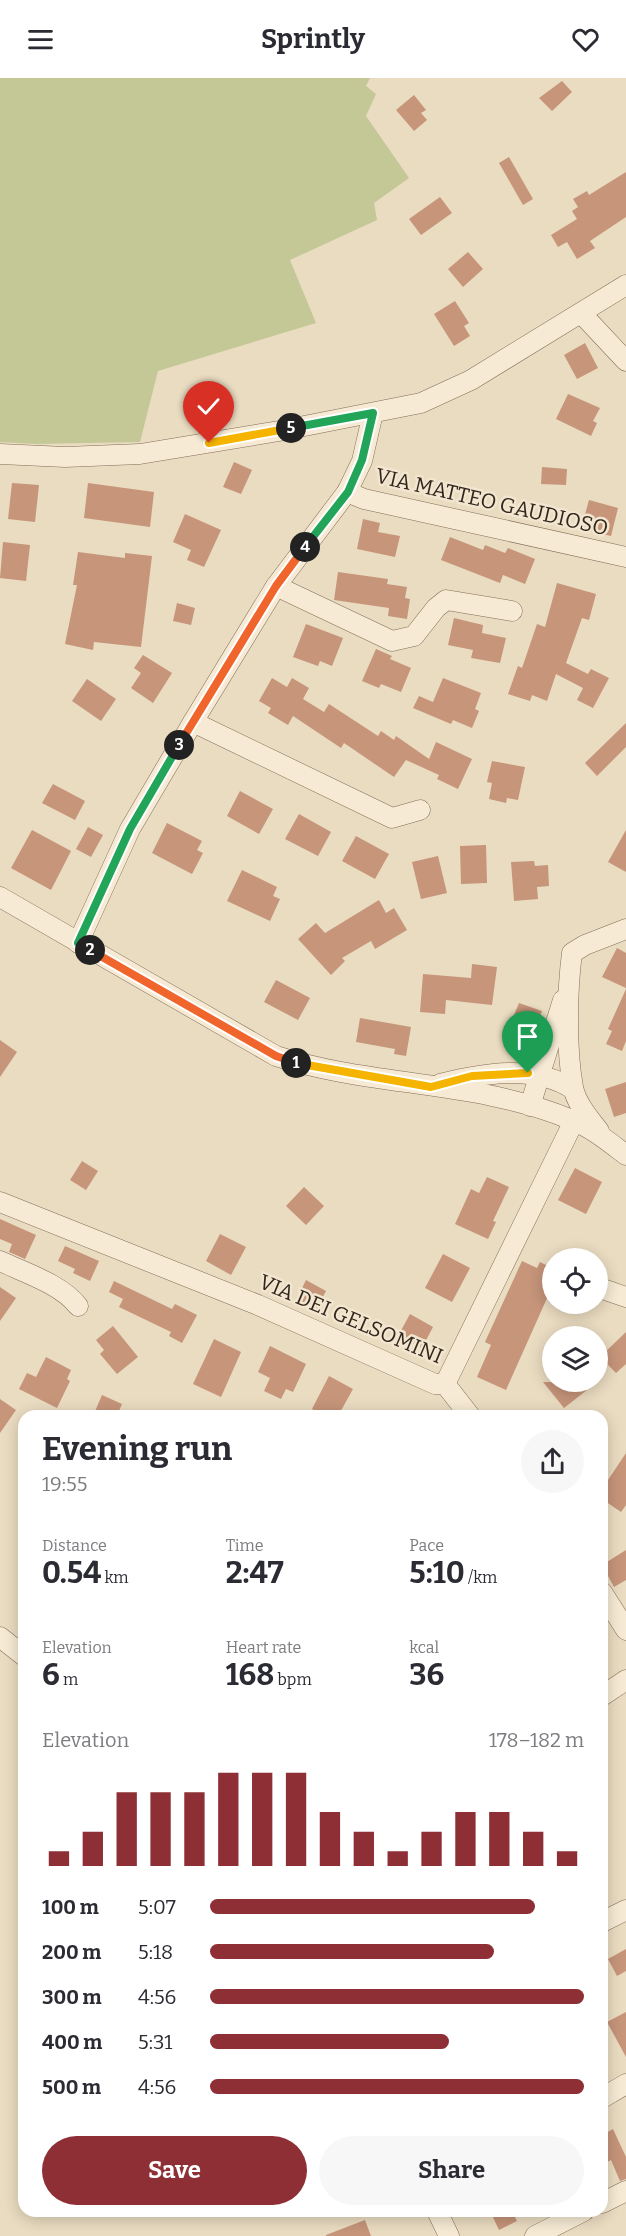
<!DOCTYPE html>
<meta charset="utf-8">
<style>
body{margin:0;font-family:Bitter,serif;background:#f7f7f7;color:#2b2b33;height:100vh;display:flex;flex-direction:column;font-size:22px;white-space:nowrap}
*{box-sizing:border-box;margin:0}
p{font-size:20px;color:#7c7c81}
.icon{flex:none;width:33px;height:33px;fill:none;stroke:currentColor;stroke-width:2;stroke-linecap:round;stroke-linejoin:round}
.map{position:relative;flex:1;overflow:hidden}
.sheet{position:absolute;left:18px;top:1332px;width:590px;height:807px;display:flex;flex-direction:column;background:#fff;border-radius:18px;box-shadow:0 3px 15px #0003}
.sheet>*{flex:none}
.buttons{position:absolute;left:542px;top:1170px;display:grid;gap:12px}
.buttons a{display:grid;place-items:center;width:66px;height:66px;border-radius:50%;background:#fff;box-shadow:0 3px 15px #0003;font-size:30px}
.pin{position:absolute;display:grid;place-items:center;width:51px;height:51px;color:#fff;margin:-62px -26px;border-radius:50% 50% 50% 0;rotate:-45deg;box-shadow:0 0 6px #0007}
.pin .icon{rotate:45deg}
.km{position:absolute;width:30px;height:30px;margin:-15px;border-radius:50%;background:#222;color:#fff;font-size:16px;line-height:30px;text-align:center}
.round{display:grid;place-items:center;flex:none;width:63px;height:63px;border-radius:32px;background:#f7f7f7}
.headline{display:flex;align-items:center;justify-content:space-between;height:102px;padding:0 24px}
h1{font-size:33px;font-weight:700;line-height:45px}
.metrics{display:grid;grid-template-columns:repeat(3,1fr);gap:9px;height:102px;padding:6px 24px}
.metrics div{display:grid;align-content:center}
.metrics b{font-size:30px;font-weight:700}
.metrics small{font-size:16px;font-weight:400}
.metrics p{font-size:16px}
.chart{height:168px;padding:12px 24px}
.chart p{display:flex;justify-content:space-between}
.chart svg{width:100%;height:108px;margin-top:6px;stroke:#8d2f35;stroke-width:6}
.cta{display:flex;gap:12px;margin-top:auto;padding:12px 24px}
.cta a{flex:1;height:69px;border-radius:36px;background:#8d2f35;color:#fff;font-size:24px;font-weight:700;line-height:69px;text-align:center}
.cta a+a{background:#f7f7f7;color:#2b2b33}
ul{padding:0 24px;list-style:none;font-size:20px}
li{display:grid;grid-template-columns:96px 72px 1fr;align-items:center;height:45px}
li i{height:15px;border-radius:8px;background:#8d2f35}
header{display:flex;justify-content:space-between;align-items:center;height:78px;padding:0 24px;background:#fff;font-size:27px;font-weight:700}
.map>svg:first-child{display:block}
.green{fill:#c4c796}
.building{fill:#c6957a}
.lines{fill:none;stroke-linecap:round;stroke-linejoin:round}
.minor-casing{stroke:#826d5a;stroke-width:21}
.minor{stroke:#f6ead4;stroke-width:20}
.split-1-casing{stroke:#fff;stroke-width:12}
.split-2-casing{stroke:#fff;stroke-width:12}
.split-3-casing{stroke:#fff;stroke-width:12}
.split-4-casing{stroke:#fff;stroke-width:12}
.split-5-casing{stroke:#fff;stroke-width:12}
.split-6-casing{stroke:#fff;stroke-width:12}
.split-1{stroke:#f5b400;stroke-width:8}
.split-2{stroke:#f0652b;stroke-width:8}
.split-3{stroke:#22a559;stroke-width:8}
.split-4{stroke:#f0652b;stroke-width:8}
.split-5{stroke:#22a559;stroke-width:8}
.split-6{stroke:#f5b400;stroke-width:8}
.labels{text-anchor:middle;stroke-width:5;stroke-linejoin:round;paint-order:stroke}
.street-label{font-size:21px;fill:#33271d;stroke:#f2e6d0}
</style>
<header><svg class="icon" aria-label="menu" viewBox="0 0 24 24"><path d="M4 6h16M4 12h16M4 18h16"/></svg>Sprintly<svg class="icon" aria-label="heart" viewBox="0 0 24 24"><path d="M12 20l-8-8c-3-5 5-10 8-4 3-6 11-1 8 4z"/></svg></header>
<div class="map">
<svg width="626" height="2158" viewBox="0 0 626 2158">
<rect width="100%" height="100%" fill="#eadcc1"/>
<path class="green" d="M0,0H370L366,8L376,16L366,38L409,100L374,125L377,142L290,182L316,245L158,293L140,364L36,366L0,364Z"/>
<g class="building">
<path d="M562,3L572,14L552,33L539,20Z"/>
<path d="M414,17L426,32L421,35L427,42L414,53L396,32Z"/>
<path d="M509,79L533,121L523,127L499,85Z"/>
<path d="M626,94V139L590,163L595,170L577,181L567,164L558,169L551,157L577,141L572,133L578,129L573,121L587,113L589,117Z"/>
<path d="M440,119L452,135L421,157L409,141Z"/>
<path d="M468,174L483,191L463,209L448,191Z"/>
<path d="M455,223L469,245L464,248L470,258L454,268L434,236Z"/>
<path d="M585,265L598,290L577,301L564,277Z"/>
<path d="M568,316L600,330L593,343L597,345L591,358L556,341Z"/>
<path d="M234,384L252,392L241,416L223,409Z"/>
<path d="M542,389L567,391L566,407L541,406Z"/>
<path d="M12,405L39,407L35,444L8,441Z"/>
<path d="M88,405L154,414L150,449L84,440Z"/>
<path d="M589,422L618,430L611,458L581,451Z"/>
<path d="M185,436L221,452L204,489L187,482L191,472L173,464Z"/>
<path d="M363,441L380,445L378,454L400,458L395,479L357,471Z"/>
<path d="M450,459L483,472L485,467L505,475L508,470L535,481L525,506L503,497L500,505L441,482Z"/>
<path d="M3,464L30,467L26,503L0,500Z"/>
<path d="M78,474L125,480V475L152,478L141,569L94,564L93,572L65,566L77,507H73Z"/>
<path d="M338,494L388,501L387,506L407,509L405,520L410,521L407,541L388,538L389,530L334,522Z"/>
<path d="M557,505L596,516L589,542L582,540L566,585L588,596L591,591L609,600L593,630L577,622L583,610L556,596L547,623L532,617L530,623L508,616L518,588L522,590L537,546L545,549Z"/>
<path d="M177,525L195,530L191,547L173,543Z"/>
<path d="M454,540L483,547L482,555L506,560L500,585L471,580L473,572L448,567Z"/>
<path d="M306,546L343,560L332,588L320,583L318,588L293,579Z"/>
<path d="M376,571L392,578L390,581L411,590L401,614L381,606L379,610L362,603Z"/>
<path d="M143,577L172,595L153,625L131,610L141,595L134,590Z"/>
<path d="M272,600L287,609L292,600L309,610L303,621L324,634L329,626L378,658L381,653L394,662L396,658L429,681L436,664L472,681L458,711L437,701L439,697L406,682L394,699L344,665L341,670L293,638L288,647L268,635L271,630L259,623Z"/>
<path d="M443,600L481,615L475,631L479,633L472,650L453,642L451,646L413,630L419,618L433,624Z"/>
<path d="M87,601L116,621L101,643L72,623Z"/>
<path d="M626,645V669L597,698L585,685Z"/>
<path d="M492,683L525,689L518,722L507,720L506,725L489,721L492,705L487,704Z"/>
<path d="M53,706L85,723L75,742L42,725Z"/>
<path d="M240,713L273,731L259,756L227,738Z"/>
<path d="M299,736L331,754L318,778L285,761Z"/>
<path d="M167,745L202,763L197,772L203,775L192,796L152,775Z"/>
<path d="M88,749L103,757L91,779L76,771Z"/>
<path d="M32,752L71,773L51,812L11,790Z"/>
<path d="M626,752V794L608,784Z"/>
<path d="M356,758L389,776L375,801L342,783Z"/>
<path d="M486,767L487,805L461,806L460,768Z"/>
<path d="M438,778L447,815L421,821L412,784Z"/>
<path d="M534,783L535,788L548,787L549,808L537,809L538,821L514,823L511,784Z"/>
<path d="M242,792L277,809L273,818L280,821L270,843L227,823Z"/>
<path d="M379,822L386,835L394,830L407,852L375,871L371,863L342,880L345,883L331,897L298,861L316,845L325,855Z"/>
<path d="M617,870L626,875V910L602,899Z"/>
<path d="M472,886L497,889L492,927L446,922L445,936L420,934L423,896L471,900Z"/>
<path d="M276,902L310,920L298,942L264,924Z"/>
<path d="M626,911V963L622,973L606,966L612,953L608,951Z"/>
<path d="M519,925L542,933L525,972L503,963Z"/>
<path d="M360,940L411,949L406,978L394,976L395,971L356,964Z"/>
<path d="M0,962L17,974L0,999Z"/>
<path d="M626,1004V1035L614,1039L605,1011Z"/>
<path d="M82,1083L98,1093L86,1112L70,1102Z"/>
<path d="M575,1090L602,1104L586,1136L558,1122Z"/>
<path d="M487,1099L509,1109L493,1143L496,1144L488,1161L455,1146L471,1111L479,1115Z"/>
<path d="M304,1109L324,1128L306,1147L286,1128Z"/>
<path d="M0,1141L36,1157L25,1181L9,1174L12,1166L0,1161Z"/>
<path d="M220,1156L246,1169L231,1197L206,1183Z"/>
<path d="M65,1168L99,1183L90,1203L73,1195L75,1191L58,1183Z"/>
<path d="M443,1176L470,1190L452,1224L425,1210Z"/>
<path d="M522,1183L537,1190L540,1184L552,1190V1209L506,1312L477,1299L491,1267L485,1264Z"/>
<path d="M306,1202L326,1213L315,1234L296,1223Z"/>
<path d="M114,1203L172,1231L175,1226L197,1237L182,1265L169,1258L171,1254L119,1229L123,1221L109,1214Z"/>
<path d="M0,1209L16,1220L0,1243Z"/>
<path d="M410,1236L433,1249L422,1270L398,1258Z"/>
<path d="M113,1248L138,1279L117,1296L100,1276L104,1272L96,1262Z"/>
<path d="M626,1254V1286L616,1295L600,1279Z"/>
<path d="M214,1261L241,1274L221,1319L193,1306Z"/>
<path d="M270,1268L306,1286L293,1314L286,1311L281,1321L264,1313L270,1300L258,1294Z"/>
<path d="M46,1279L71,1292L67,1301L70,1303L57,1330L19,1311L27,1295L36,1299Z"/>
<path d="M329,1298L353,1311L338,1338H325L312,1331Z"/>
<path d="M543,1304H580L587,1312L564,1330Z"/>
<path d="M102,1317L122,1326L117,1338H93Z"/>
<path d="M0,1321L16,1332L0,1355Z"/>
<path d="M626,1375V1427L621,1434L602,1421V1411Z"/>
<path d="M626,1472V1502L614,1509L602,1487Z"/>
<path d="M626,1871V1893L617,1898L608,1881Z"/>
<path d="M626,1934V1979L607,1944Z"/>
<path d="M613,2051L626,2079V2101L620,2103L611,2082L602,2087V2057Z"/>
<path d="M490,2133H512L517,2143L499,2152Z"/>
<path d="M365,2142L371,2158H326V2157Z"/>
</g>
<g class="lines">
<g class="minor-casing">
<g id="minor">
<path d="M581,235L626,283"/>
<path d="M0,376L65,379L140,376L279,353L421,325L471,302L626,207"/>
<path d="M347,414L364,421L626,479"/>
<path d="M276,508L392,563L414,558L436,530L446,522L512,533"/>
<path d="M193,644L392,740L420,732"/>
<path d="M0,819L276,978C371,1009 478,1002 572,1042C592,1050 609,1064 626,1077"/>
<path d="M78,865L130,751L193,644L276,508L347,414L362,383L373,335"/>
<path d="M440,1006C483,995 534,986 573,1011"/>
<path d="M530,1028L563,922"/>
<path d="M599,1053C589,1040 576,1025 573,1009C566,971 567,913 572,875L585,867L626,851"/>
<path d="M0,1124L258,1227L435,1306H445L574,1043"/>
<path d="M0,1183C25,1195 61,1206 78,1228"/>
<path d="M597,1209L626,1219"/>
<path d="M445,1306L470,1338"/>
<path d="M602,1514L626,1552"/>
<path d="M0,1559L24,1578"/>
<path d="M602,1618L626,1602"/>
<path d="M602,1844L626,1832"/>
<path d="M602,2020L626,2006"/>
<path d="M602,2125L626,2113"/>
<path d="M437,2133L449,2158"/>
<path d="M535,2158L584,2133"/>
</g>
</g>
<use href="#minor" class="minor"/>
</g>
<g class="lines">
<g class="split-1-casing">
<path id="split-1" d="M296,985L431,1009L472,998L528,995"/>
</g>
<g class="split-2-casing">
<path id="split-2" d="M90,872L276,978L296,985"/>
</g>
<g class="split-3-casing">
<path id="split-3" d="M90,872L78,865L130,751L179,667"/>
</g>
<g class="split-4-casing">
<path id="split-4" d="M179,667L276,508L305,469"/>
</g>
<g class="split-5-casing">
<path id="split-5" d="M291,350L373,335L362,382L348,414L305,469"/>
</g>
<g class="split-6-casing">
<path id="split-6" d="M209,365L291,350"/>
</g>
<use href="#split-1" class="split-1"/>
<use href="#split-2" class="split-2"/>
<use href="#split-3" class="split-3"/>
<use href="#split-4" class="split-4"/>
<use href="#split-5" class="split-5"/>
<use href="#split-6" class="split-6"/>
</g>
<g class="labels">
<g class="street-label">
<text transform="translate(492 424) rotate(13)" y="7">VIA MATTEO GAUDIOSO</text>
<text transform="translate(351 1241) rotate(23)" y="7">VIA DEI GELSOMINI</text>
</g>
</g>
</svg>
<div class="buttons">
<a><svg class="icon" aria-label="locate" viewBox="0 0 24 24"><circle cx="12" cy="12" r="6"/><path d="M12 2v4M12 18v4M2 12h4M18 12h4"/></svg></a>
<a><svg class="icon" aria-label="layers" viewBox="0 0 24 24"><path d="M12 4l9 5-9 5-9-5zM3 14l9 5 9-5"/></svg></a>
</div>
<div class="pin" style="left:528px;top:995px;background:#1e9e55"><svg class="icon" aria-label="arrive" viewBox="0 0 24 24"><path d="M6 21V4h12l-3 4 3 4H6"/></svg></div>
<div class="pin" style="left:209px;top:365px;background:#d93025"><svg class="icon" aria-label="check" viewBox="0 0 24 24"><path d="M5 12l5 5 9-10"/></svg></div>
<b class="km" style="left:296px;top:985px">1</b>
<b class="km" style="left:90px;top:872px">2</b>
<b class="km" style="left:179px;top:667px">3</b>
<b class="km" style="left:305px;top:469px">4</b>
<b class="km" style="left:291px;top:350px">5</b>
<section class="sheet">
<div class="headline"><div><h1>Evening run</h1><p>19:55</p></div><a class="round"><svg class="icon" aria-label="share" viewBox="0 0 24 24"><path d="M12 15V3M7 8l5-5 5 5M5 13v7h14v-7"/></svg></a></div>
<div class="metrics">
<div><p>Distance</p><b>0.54<small> km</small></b></div>
<div><p>Time</p><b>2:47</b></div>
<div><p>Pace</p><b>5:10<small> /km</small></b></div>
</div>
<div class="metrics">
<div><p>Elevation</p><b>6<small> m</small></b></div>
<div><p>Heart rate</p><b>168<small> bpm</small></b></div>
<div><p>kcal</p><b>36</b></div>
</div>
<div class="chart"><p><span>Elevation</span>178–182 m</p>
<svg viewBox="0 0 160 44" preserveAspectRatio="none"><path d="M5 44V38M15 44V30M25 44V14M35 44V14M45 44V14M55 44V6M65 44V6M75 44V6M85 44V22M95 44V30M105 44V38M115 44V30M125 44V22M135 44V22M145 44V30M155 44V38"/></svg>
</div>
<ul>
<li><b>100 m</b>5:07<i style="width:87%"></i></li>
<li><b>200 m</b>5:18<i style="width:76%"></i></li>
<li><b>300 m</b>4:56<i style="width:100%"></i></li>
<li><b>400 m</b>5:31<i style="width:64%"></i></li>
<li><b>500 m</b>4:56<i style="width:100%"></i></li>
</ul>
<div class="cta"><a>Save</a><a>Share</a></div>
</section>
</div>
